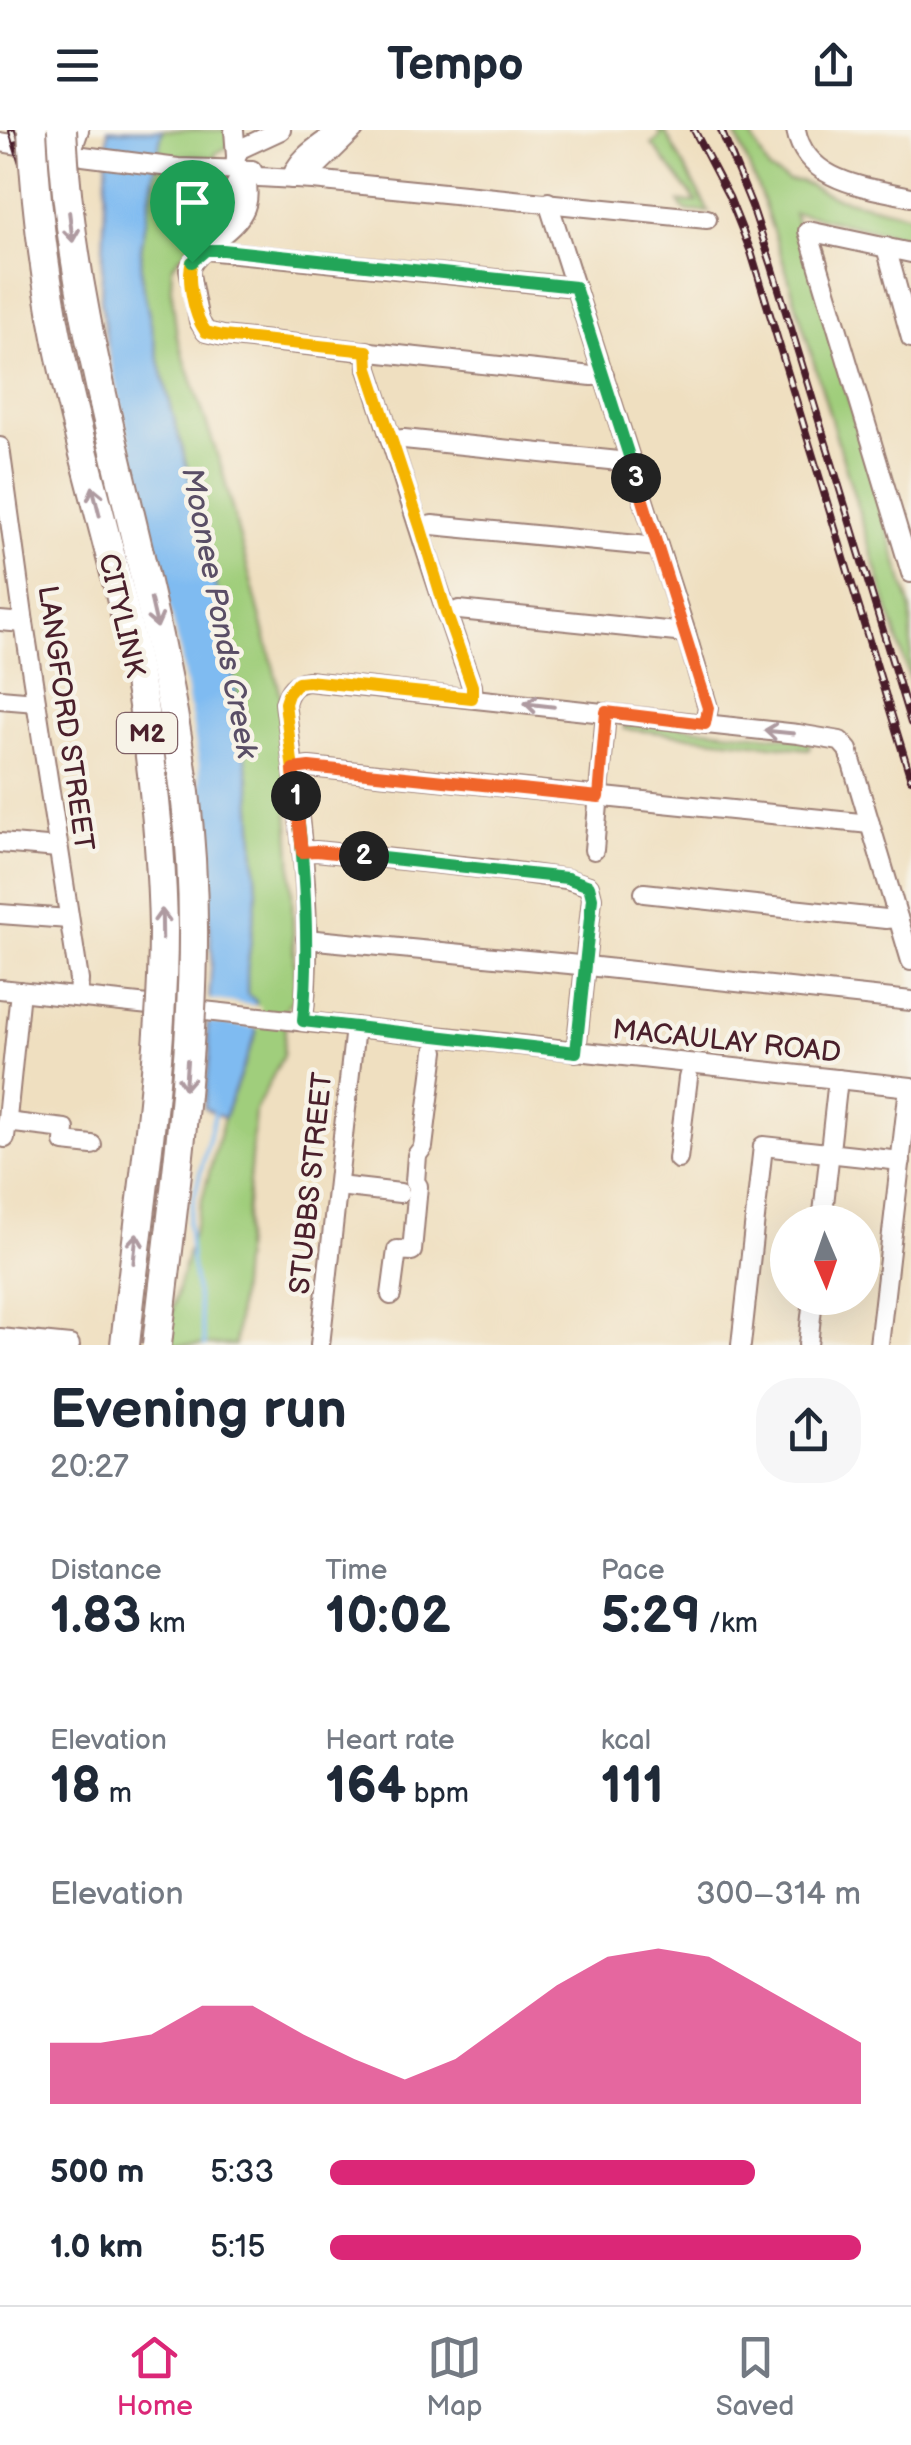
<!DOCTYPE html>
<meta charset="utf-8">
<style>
body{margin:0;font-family:"Balsamiq Sans",sans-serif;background:#f6f6f7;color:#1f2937;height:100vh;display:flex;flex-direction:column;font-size:38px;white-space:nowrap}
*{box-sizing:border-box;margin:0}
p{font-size:32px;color:#747a83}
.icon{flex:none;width:55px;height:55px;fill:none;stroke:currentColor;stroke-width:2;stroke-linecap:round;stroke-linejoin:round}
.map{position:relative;height:1215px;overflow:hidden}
.sheet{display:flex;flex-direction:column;background:#fff;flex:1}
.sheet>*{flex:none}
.needle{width:65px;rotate:178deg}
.controls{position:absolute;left:770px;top:1075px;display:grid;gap:20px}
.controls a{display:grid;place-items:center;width:110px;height:110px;border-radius:50%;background:#fff;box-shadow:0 10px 40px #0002;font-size:50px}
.pin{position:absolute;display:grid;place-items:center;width:85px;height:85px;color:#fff;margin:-102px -42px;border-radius:50% 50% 50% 0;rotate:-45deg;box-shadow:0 0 10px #0007}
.pin .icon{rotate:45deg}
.km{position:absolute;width:50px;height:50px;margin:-25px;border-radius:50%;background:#222;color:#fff;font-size:28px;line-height:50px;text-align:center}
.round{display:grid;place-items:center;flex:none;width:105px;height:105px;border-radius:40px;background:#f6f6f7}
.head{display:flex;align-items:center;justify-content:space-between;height:170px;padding:0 50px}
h1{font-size:55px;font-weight:800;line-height:75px}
.stats{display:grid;grid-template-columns:repeat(3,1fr);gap:15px;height:170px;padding:10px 50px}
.stats div{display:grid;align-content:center}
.stats b{font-size:50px;font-weight:800}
.stats small{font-size:28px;font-weight:400}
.stats p{font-size:28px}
.chart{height:280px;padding:20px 50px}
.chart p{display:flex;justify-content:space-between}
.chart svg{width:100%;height:180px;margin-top:10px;fill:#db2777;opacity:.7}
ul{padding:0 50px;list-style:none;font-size:32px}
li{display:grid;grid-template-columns:160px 120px 1fr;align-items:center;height:75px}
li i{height:25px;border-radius:12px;background:#db2777}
header{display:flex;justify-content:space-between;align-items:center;height:130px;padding:0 50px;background:#fff;font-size:45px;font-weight:800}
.menu{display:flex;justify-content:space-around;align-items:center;height:140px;border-top:2px solid #e0e1e3;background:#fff;font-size:28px;color:#747a83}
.menu a{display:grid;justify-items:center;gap:5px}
.menu .on{color:#db2777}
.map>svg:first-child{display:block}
.green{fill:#a0ce7c;stroke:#757654;stroke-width:2.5}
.water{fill:#7fbbf1;stroke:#646d8e;stroke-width:2.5}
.pier{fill:#efdfc0}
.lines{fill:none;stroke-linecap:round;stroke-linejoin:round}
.stream{stroke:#7fbbf1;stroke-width:4}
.minor-casing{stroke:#9c7f76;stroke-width:22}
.minor{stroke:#fff;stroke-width:18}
.rail-casing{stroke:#4a1f2b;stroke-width:8}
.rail{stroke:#f7f3e8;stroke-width:4;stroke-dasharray:11;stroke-linecap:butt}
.highway-bridge-casing{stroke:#9c7f76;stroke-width:32;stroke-linecap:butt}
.highway-bridge{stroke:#fff;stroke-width:28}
.oneway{stroke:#ae9aa0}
.split-1-casing{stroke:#fff;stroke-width:20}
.split-2-casing{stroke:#fff;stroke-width:20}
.split-3-casing{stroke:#fff;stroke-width:20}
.split-4-casing{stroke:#fff;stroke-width:20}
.split-1{stroke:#f5b400;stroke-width:12}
.split-2{stroke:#22a559;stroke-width:12}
.split-3{stroke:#f0652b;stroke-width:12}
.split-4{stroke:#22a559;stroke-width:12}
.labels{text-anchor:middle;stroke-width:9;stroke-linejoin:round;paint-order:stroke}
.shield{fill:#f7f3e8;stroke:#7e5f64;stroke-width:2.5}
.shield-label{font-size:25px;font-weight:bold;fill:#4a1f2b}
.street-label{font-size:28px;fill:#4a1f2b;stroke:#f7f3e8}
.water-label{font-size:30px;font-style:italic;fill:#5a4e66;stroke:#f7f3e8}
</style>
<header><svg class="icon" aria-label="menu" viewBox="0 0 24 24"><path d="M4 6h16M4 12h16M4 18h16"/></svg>Tempo<svg class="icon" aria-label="share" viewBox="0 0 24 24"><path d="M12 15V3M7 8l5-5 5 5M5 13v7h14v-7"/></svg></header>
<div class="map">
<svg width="911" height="1215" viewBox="0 0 911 1215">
<rect width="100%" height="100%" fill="#f7f3e8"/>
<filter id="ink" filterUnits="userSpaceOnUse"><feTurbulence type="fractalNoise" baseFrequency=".01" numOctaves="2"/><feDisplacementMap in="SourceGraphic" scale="20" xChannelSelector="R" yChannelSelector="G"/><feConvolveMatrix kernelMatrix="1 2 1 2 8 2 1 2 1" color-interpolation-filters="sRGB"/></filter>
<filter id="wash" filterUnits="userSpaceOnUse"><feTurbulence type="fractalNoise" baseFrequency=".0048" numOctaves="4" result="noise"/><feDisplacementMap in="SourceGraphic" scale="40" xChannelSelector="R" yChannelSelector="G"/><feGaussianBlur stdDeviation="2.25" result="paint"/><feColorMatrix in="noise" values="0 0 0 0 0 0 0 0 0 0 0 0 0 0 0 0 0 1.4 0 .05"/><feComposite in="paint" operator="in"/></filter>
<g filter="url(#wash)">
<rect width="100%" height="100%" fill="#efdfc0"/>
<g class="green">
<path d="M162,0H229V16L215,24L227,72L218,93L179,127L172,137L171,156L177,207L221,336L281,566L291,729L295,868L287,876L283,926L255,981L235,1215H168L172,1181L224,988L256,903L247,864V840L257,761L251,663L230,524L205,407L157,223L142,152L141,119Z"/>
<path d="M658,0H664L709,82L689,81L682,78L679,72H697L652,14L661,6Z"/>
<path d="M734,0H753L752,7L769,40L789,51H800L834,67L911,85V109L809,85L794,83L911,480V554L785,137L762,68Z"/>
<path d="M625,591L810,610L809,619L624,599Z"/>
</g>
<path class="water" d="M108,0H162L141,119L142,152L157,223L205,407L230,524L251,663L257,762L247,840V864L256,871V903L224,988L204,978L210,921L207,904L212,825L197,664L107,216L101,169Z"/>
<path class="pier" d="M96,161L101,191L180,520L191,585L199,634L208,761V819L206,869L261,876V898L205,892L203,912L207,825L192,664L102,217Z"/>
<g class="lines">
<path class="stream" d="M205,1215L191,1129L188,1092L215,983"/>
</g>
</g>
<g filter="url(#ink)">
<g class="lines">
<g class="minor-casing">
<g id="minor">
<path d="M234,0L236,26"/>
<path d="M796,0C806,53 868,57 911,67"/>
<path d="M0,12L83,26L178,38L252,40"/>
<path d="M71,23L79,0"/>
<path d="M235,41L236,26L240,19L281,0"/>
<path d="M243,41C264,96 209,102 189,139L199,191L206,202L223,206L592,246L604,245"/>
<path d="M247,41L259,47L313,50L707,89"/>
<path d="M292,49C294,28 324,12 340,0"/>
<path d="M304,49L354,0"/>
<path d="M548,72L686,503L708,578L705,593"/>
<path d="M230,96L234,78L235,56L243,41"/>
<path d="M886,117L911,208"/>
<path d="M206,120L575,157"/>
<path d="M911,123L808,101L911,443"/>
<path d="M367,221L368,239C403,345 434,452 472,556L473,567"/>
<path d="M392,310L404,309L619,331L630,329"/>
<path d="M0,317L24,493L79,850L78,867"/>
<path d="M421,399L432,395L658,417"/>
<path d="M447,485L459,480L686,503"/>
<path d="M0,491L24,493"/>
<path d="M0,569L36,572"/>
<path d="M293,639L309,637L870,694"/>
<path d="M0,713L58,718"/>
<path d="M594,720L606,583"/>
<path d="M303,722L316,721L500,740L567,749L589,756L592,768L576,922"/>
<path d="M644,763L886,789L898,788"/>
<path d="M0,784L69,789"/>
<path d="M306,809L569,834L911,871"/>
<path d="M0,859L911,957"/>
<path d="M303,891C315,786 298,677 285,573C289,560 294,553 308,551L798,604L840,611L848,620L911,831"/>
<path d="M6,992L65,999L64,1012L92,1015"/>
<path d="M0,1007L5,1008L20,861"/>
<path d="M678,1029L688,948"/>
<path d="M338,1056L400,1063"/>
<path d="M822,1092L838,949"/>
<path d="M391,1165L397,1120L412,1121L418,1056L415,1052L417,1025L423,1017L435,921"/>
<path d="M0,1208L70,1215"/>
<path d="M320,1215L355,897"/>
<path d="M741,1215L763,1016L901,1031"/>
<path d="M808,1215L813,1168"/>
<path d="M879,1215L909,957"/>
</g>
</g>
<use href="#minor" class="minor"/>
<g class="rail-casing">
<g id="rail">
<path d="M12,0L22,33"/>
<path d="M694,0L729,67L751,122L911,649"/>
<path d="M721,0L752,76L772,136L911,593"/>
</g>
</g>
<use href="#rail" class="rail"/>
<g class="highway-bridge-casing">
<g id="highway-bridge">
<path d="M32,0C36,86 48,171 67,255C93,369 130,480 146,595C155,662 162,732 163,799C163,936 139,1079 125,1215"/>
<path d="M62,0C73,226 158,439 185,663C208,846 177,1033 157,1215"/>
</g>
</g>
<use href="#highway-bridge" class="highway-bridge"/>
</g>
<defs><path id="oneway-shaft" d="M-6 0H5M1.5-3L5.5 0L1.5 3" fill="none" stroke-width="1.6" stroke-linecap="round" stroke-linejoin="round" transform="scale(2.5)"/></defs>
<g class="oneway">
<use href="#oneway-shaft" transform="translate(71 97) rotate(83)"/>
<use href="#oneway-shaft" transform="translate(96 371) rotate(-104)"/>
<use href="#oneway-shaft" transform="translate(154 483) rotate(77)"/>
<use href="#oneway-shaft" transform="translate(539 575) rotate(-173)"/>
<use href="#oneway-shaft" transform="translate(779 602) rotate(-174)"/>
<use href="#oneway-shaft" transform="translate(162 794) rotate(-91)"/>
<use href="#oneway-shaft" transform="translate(186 945) rotate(94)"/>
<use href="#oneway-shaft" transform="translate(135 1118) rotate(-84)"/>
</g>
</g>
<g class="lines" filter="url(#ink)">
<g class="split-1-casing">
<path id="split-1" d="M192,132C186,149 195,189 206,202L223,206L367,221L368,239L421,399L447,485L472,556V568L308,551L298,552L288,564L285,573L296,666"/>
</g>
<g class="split-2-casing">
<path id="split-2" d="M296,666C305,740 310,817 303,891L576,922L592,768L589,756L567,748L364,726"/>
</g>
<g class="split-3-casing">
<path id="split-3" d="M364,726L316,721L302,722L293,639L309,637L599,667L606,582L705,594L708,578L636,348"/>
</g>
<g class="split-4-casing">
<path id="split-4" d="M192,132L206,120H223L575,157L636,348"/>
</g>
<use href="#split-1" class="split-1"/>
<use href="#split-2" class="split-2"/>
<use href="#split-3" class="split-3"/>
<use href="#split-4" class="split-4"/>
</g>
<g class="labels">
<rect class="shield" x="117" y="583" width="60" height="40" rx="8"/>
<g class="shield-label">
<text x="147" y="612">M2</text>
</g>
<g class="street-label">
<text transform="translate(123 485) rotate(77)" y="10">CITYLINK</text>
<text transform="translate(67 588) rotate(82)" y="10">LANGFORD STREET</text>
<text transform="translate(727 910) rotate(6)" y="10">MACAULAY ROAD</text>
<text transform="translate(310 1053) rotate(-84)" y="10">STUBBS STREET</text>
</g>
<g class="water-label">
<text transform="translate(220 483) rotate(79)" y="10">Moonee Ponds Creek</text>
</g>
</g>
</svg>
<div class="controls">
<a><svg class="needle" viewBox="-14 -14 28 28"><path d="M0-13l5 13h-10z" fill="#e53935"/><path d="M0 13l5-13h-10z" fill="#747a83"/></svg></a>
</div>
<div class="pin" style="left:192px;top:132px;background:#1e9e55"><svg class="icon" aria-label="arrive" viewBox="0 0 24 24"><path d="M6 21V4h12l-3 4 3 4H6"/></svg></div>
<b class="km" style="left:296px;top:666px">1</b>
<b class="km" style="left:364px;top:726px">2</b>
<b class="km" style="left:636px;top:348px">3</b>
</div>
<section class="sheet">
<div class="head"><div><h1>Evening run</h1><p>20:27</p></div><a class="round"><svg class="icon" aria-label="share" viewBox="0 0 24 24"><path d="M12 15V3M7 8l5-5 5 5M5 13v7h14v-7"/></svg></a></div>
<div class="stats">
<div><p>Distance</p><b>1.83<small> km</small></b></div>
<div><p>Time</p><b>10:02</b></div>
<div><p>Pace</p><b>5:29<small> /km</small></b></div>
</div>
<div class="stats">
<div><p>Elevation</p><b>18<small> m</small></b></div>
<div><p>Heart rate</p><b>164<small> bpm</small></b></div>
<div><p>kcal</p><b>111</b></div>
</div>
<div class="chart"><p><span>Elevation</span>300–314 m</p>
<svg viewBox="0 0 160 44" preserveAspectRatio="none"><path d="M0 44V29L10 29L20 27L30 20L40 20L50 27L60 33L70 38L80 33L90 24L100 15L110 8L120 6L130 8L140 15L150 22L160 29V44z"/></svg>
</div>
<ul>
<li><b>500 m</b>5:33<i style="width:80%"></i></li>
<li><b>1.0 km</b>5:15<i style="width:100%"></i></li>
</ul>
</section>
<nav class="menu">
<a class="on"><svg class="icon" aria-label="home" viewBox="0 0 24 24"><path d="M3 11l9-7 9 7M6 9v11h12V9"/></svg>Home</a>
<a><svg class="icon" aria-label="map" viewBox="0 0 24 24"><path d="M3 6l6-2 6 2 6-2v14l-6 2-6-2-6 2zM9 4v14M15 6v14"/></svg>Map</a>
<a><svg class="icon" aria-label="saved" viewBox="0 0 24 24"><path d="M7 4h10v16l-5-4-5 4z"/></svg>Saved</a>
</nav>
